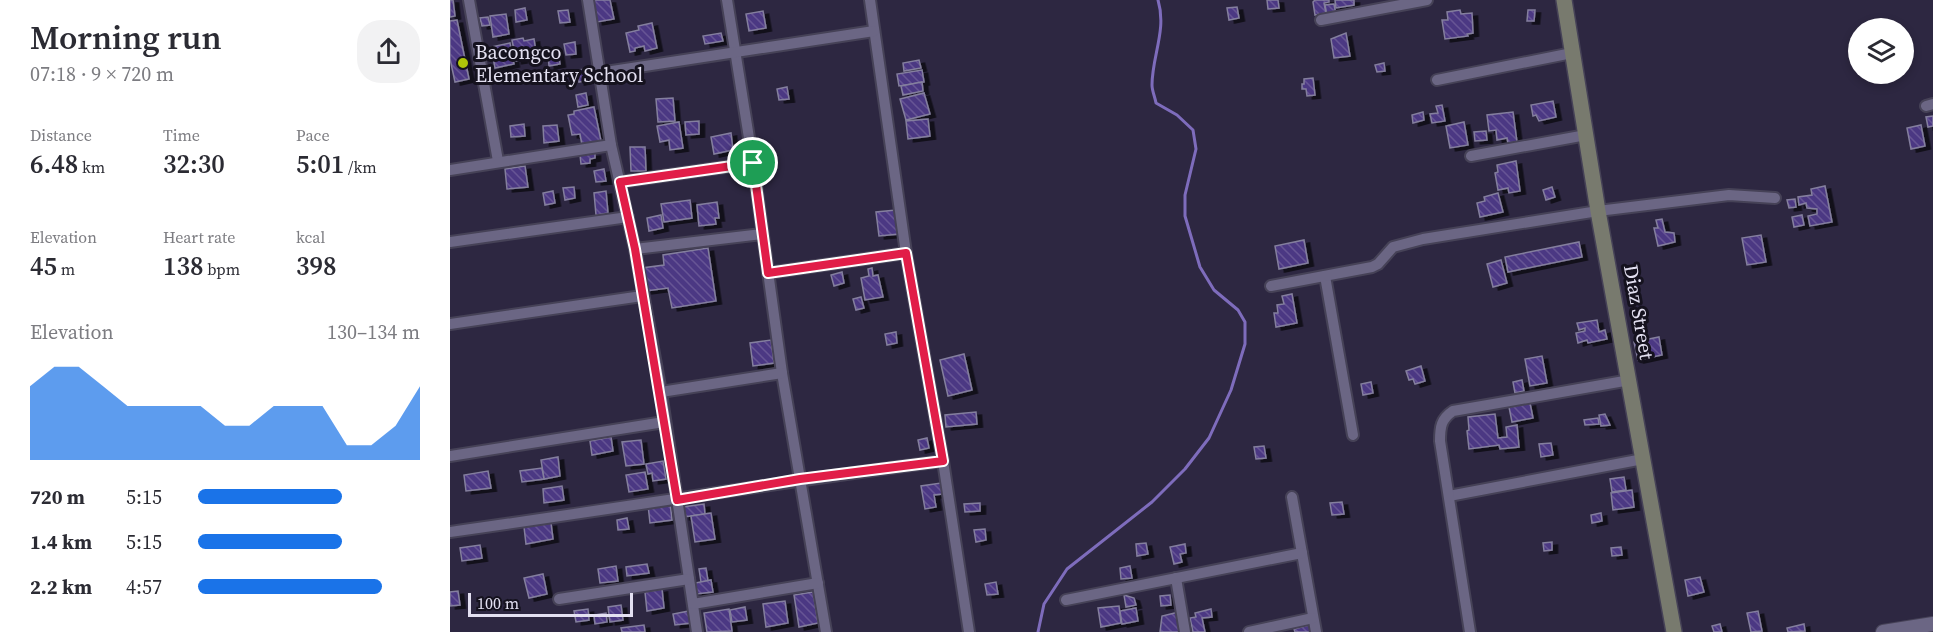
<!DOCTYPE html>
<meta charset="utf-8">
<style>
body{margin:0;font-family:"Source Serif 4",serif;background:#f2f2f3;color:#2b2b33;height:100vh;display:flex;flex-direction:column;font-size:22px;white-space:nowrap}
*{box-sizing:border-box;margin:0}
p{font-size:20px;color:#7c7c81}
.icon{flex:none;width:33px;height:33px;fill:none;stroke:currentColor;stroke-width:2;stroke-linecap:round;stroke-linejoin:round}
.map{position:relative;flex:1;overflow:hidden}
.sheet{display:flex;flex-direction:column;background:#fff;width:450px}
.sheet>*{flex:none}
.tools{position:absolute;left:1398px;top:18px;display:grid;gap:12px}
.tools a{display:grid;place-items:center;width:66px;height:66px;border-radius:50%;background:#fff;box-shadow:0 3px 9px #0003;font-size:30px}
.scale{position:absolute;left:18px;bottom:15px;width:165px;box-sizing:border-box;padding-left:6px;border:3px solid #e3e0f1;border-top:0;font-size:16px;line-height:21px;white-space:nowrap;color:#e3e0f1;-webkit-text-stroke:4px #15121e;paint-order:stroke}
.pin{position:absolute;display:grid;place-items:center;width:51px;height:51px;color:#fff;margin:-26px;border:3px solid #fff;border-radius:50%;box-shadow:0 2px 6px #0007}
.round{display:grid;place-items:center;flex:none;width:63px;height:63px;border-radius:24px;background:#f2f2f3}
.head{display:flex;align-items:center;justify-content:space-between;height:102px;padding:0 30px}
h1{font-size:33px;font-weight:600;line-height:45px}
.stats{display:grid;grid-template-columns:repeat(3,1fr);gap:9px;height:102px;padding:6px 30px}
.stats div{display:grid;align-content:center}
.stats b{font-size:26px;font-weight:600}
.stats small{font-size:16px;font-weight:400}
.stats p{font-size:16px}
.chart{height:168px;padding:12px 30px}
.chart p{display:flex;justify-content:space-between}
.chart svg{width:100%;height:108px;margin-top:6px;fill:#1a73e8;opacity:.7}
ul{padding:0 30px;list-style:none;font-size:20px}
li{display:grid;grid-template-columns:96px 72px 1fr;align-items:center;height:45px}
li i{height:15px;border-radius:8px;background:#1a73e8}
main{display:flex;flex:1;min-height:0}
.map>svg:first-child{display:block}
.lines{fill:none;stroke-linecap:round;stroke-linejoin:round}
.stream{stroke:#7e6cbc;stroke-width:3}
.building{fill:url(#building-back-hatch);stroke:#847f9e;stroke-width:1.5;filter:url(#shadow)}
.minor-casing{stroke:#464257;stroke-width:14}
.tertiary-casing{stroke:#464257;stroke-width:16}
.secondary-casing{stroke:#464257;stroke-width:18}
.minor{stroke:#6b6684;stroke-width:10}
.tertiary{stroke:#6b6684;stroke-width:14}
.secondary{stroke:#787a6e;stroke-width:15}
.route-casing{stroke:#fff;stroke-width:12}
.route{stroke:#e11d48;stroke-width:8}
.poi-dot{fill:#aec509;stroke:#15121e;stroke-width:2}
.labels{text-anchor:middle;stroke-width:6;stroke-linejoin:round;paint-order:stroke}
.poi-label{font-size:20px;fill:#e3e0f1;stroke:#15121e;text-anchor:start}
.street-label{font-size:20px;fill:#e3e0f1;stroke:#15121e}
</style>
<main>
<section class="sheet">
<div class="head"><div><h1>Morning run</h1><p>07:18 · 9 × 720 m</p></div><a class="round"><svg class="icon" aria-label="share" viewBox="0 0 24 24"><path d="M12 15V3M7 8l5-5 5 5M5 13v7h14v-7"/></svg></a></div>
<div class="stats">
<div><p>Distance</p><b>6.48<small> km</small></b></div>
<div><p>Time</p><b>32:30</b></div>
<div><p>Pace</p><b>5:01<small> /km</small></b></div>
</div>
<div class="stats">
<div><p>Elevation</p><b>45<small> m</small></b></div>
<div><p>Heart rate</p><b>138<small> bpm</small></b></div>
<div><p>kcal</p><b>398</b></div>
</div>
<div class="chart"><p><span>Elevation</span>130–134 m</p>
<svg viewBox="0 0 160 44" preserveAspectRatio="none"><path d="M0 44V14L10 6L20 6L30 14L40 22L50 22L60 22L70 22L80 30L90 30L100 22L110 22L120 22L130 38L140 38L150 30L160 14V44z"/></svg>
</div>
<ul>
<li><b>720 m</b>5:15<i style="width:65%"></i></li>
<li><b>1.4 km</b>5:15<i style="width:65%"></i></li>
<li><b>2.2 km</b>4:57<i style="width:83%"></i></li>
</ul>
</section>
<div class="map">
<svg width="1483" height="632" viewBox="0 0 1483 632">
<defs>
<pattern id="building-back-hatch" width="6" height="6" patternUnits="userSpaceOnUse" patternTransform="scale(1.5)"><rect width="6" height="6" fill="#4c3883"/><path d="M-1 5l2 2M0 0l6 6M5-1l2 2" fill="none" stroke="#665495"/></pattern>
<filter id="shadow"><feDropShadow dx="5.5" dy="3" stdDeviation="0" flood-color="#0009"/></filter>
</defs>
<rect width="100%" height="100%" fill="#2d2741"/>
<g class="lines">
<path class="stream" d="M588,632L594,604L617,569L702,502L735,469L759,438L781,390L795,344V322L788,310L764,290L750,267L735,216V195L746,149L743,130L727,115L706,103C705,97 702,91 702,85C702,56 717,30 708,0"/>
</g>
<g class="building">
<path d="M0,0H3L5,16L0,17Z"/>
<path d="M143,0H160L164,19L147,22Z"/>
<path d="M817,0H828L829,8L818,9Z"/>
<path d="M865,0H879V2L874,3L876,13L865,15L863,2Z"/>
<path d="M885,0H904V5L886,8Z"/>
<path d="M884,4L886,15L877,16L875,5Z"/>
<path d="M787,7L789,18L779,20L777,8Z"/>
<path d="M75,8L77,20L66,22L65,10Z"/>
<path d="M118,10L120,22L110,23L108,11Z"/>
<path d="M1010,10L1011,14L1022,13L1023,33L1017,34L1018,36L995,39L992,20H998L997,12Z"/>
<path d="M1078,10H1085L1084,21H1077Z"/>
<path d="M313,11L316,28L299,31L296,14Z"/>
<path d="M56,14L59,34L43,37L40,16Z"/>
<path d="M38,17L40,25L32,26L30,18Z"/>
<path d="M7,20L19,79L5,82L0,59V21Z"/>
<path d="M202,23L207,48L195,51L194,46L185,48V51L180,52L176,33L189,30L188,26Z"/>
<path d="M271,33L273,41L255,44L253,36Z"/>
<path d="M896,33L900,56L884,58L881,39Z"/>
<path d="M73,38L74,41L84,39L86,52L71,55L72,60L66,61L62,40Z"/>
<path d="M125,42L126,54L116,55L114,44Z"/>
<path d="M60,43L64,64L45,68L41,47Z"/>
<path d="M108,52L110,64L99,66L98,54Z"/>
<path d="M469,60L471,68L454,71L453,63Z"/>
<path d="M934,63L935,71L927,72L925,65Z"/>
<path d="M138,69L139,80L129,82L127,70Z"/>
<path d="M472,70L474,82L449,86L447,74Z"/>
<path d="M863,78L865,95L857,96L856,89H852V84H854V79Z"/>
<path d="M472,82L473,91L453,95L451,86Z"/>
<path d="M337,87L339,99L329,100L327,89Z"/>
<path d="M136,93L138,105L128,107L126,95Z"/>
<path d="M474,93L480,114L456,120L450,99Z"/>
<path d="M223,98L225,121L208,122L206,99Z"/>
<path d="M1103,101L1106,117L1089,121L1086,115L1083,116L1081,105Z"/>
<path d="M992,105L995,121L982,123L980,114L988,113L986,106Z"/>
<path d="M144,107L151,141L132,145L130,134L122,135L118,115L124,114V111Z"/>
<path d="M973,112L974,120L963,123L962,115Z"/>
<path d="M1063,112L1067,142L1058,143L1057,138L1047,140L1046,130L1039,131L1037,115Z"/>
<path d="M1483,116V126L1478,127L1476,117Z"/>
<path d="M478,119L480,136L458,139L456,121Z"/>
<path d="M249,121V134L236,135L235,122Z"/>
<path d="M229,122L233,148L220,150L219,140L210,142L207,126Z"/>
<path d="M1014,122L1018,145L1000,148L996,126Z"/>
<path d="M74,124L75,136L61,137L60,126Z"/>
<path d="M107,125L109,141L94,143L93,126Z"/>
<path d="M1471,125L1475,146L1461,149L1457,128Z"/>
<path d="M1036,131L1037,140L1025,141L1024,132Z"/>
<path d="M281,133L283,150L264,154L261,137Z"/>
<path d="M180,147H195L196,171H181Z"/>
<path d="M145,153V158L140,159V163L131,164L130,155Z"/>
<path d="M1066,161L1070,191L1059,193L1058,188L1048,190L1045,173L1048,172L1047,165Z"/>
<path d="M75,166L78,187L57,189L55,169Z"/>
<path d="M154,169L156,181L146,182L144,171Z"/>
<path d="M1375,186L1382,222L1360,226L1358,216L1367,214V209L1357,208L1356,203L1349,205L1348,197L1362,195L1361,189Z"/>
<path d="M124,187L125,198L115,200L113,188Z"/>
<path d="M1102,187L1105,197L1096,200L1093,190Z"/>
<path d="M103,191L105,203L95,205L93,193Z"/>
<path d="M156,191L158,213L146,215L144,193Z"/>
<path d="M1048,193L1053,212L1030,217L1027,203L1035,201L1034,197Z"/>
<path d="M1345,199L1346,207L1339,208L1337,200Z"/>
<path d="M240,200L242,218L214,222L211,204Z"/>
<path d="M267,202L269,218H265L266,224L249,226L247,205Z"/>
<path d="M446,210L449,234L429,236L426,212Z"/>
<path d="M211,215L213,228L199,231L197,218Z"/>
<path d="M1352,215L1354,225L1344,227L1342,217Z"/>
<path d="M1212,219L1215,232L1224,233L1225,242L1208,246L1204,228H1208L1206,220Z"/>
<path d="M1311,235L1316,262L1297,265L1292,238Z"/>
<path d="M854,240L858,263L829,269L825,246Z"/>
<path d="M1129,242L1132,257L1058,272L1055,257Z"/>
<path d="M258,248L266,301L222,308L218,288L196,291L192,268L214,265L213,255Z"/>
<path d="M1051,260L1057,283L1043,287L1037,264Z"/>
<path d="M422,268L423,276L428,275L433,297L415,300L411,278L419,276L418,269Z"/>
<path d="M392,272L394,283L384,286L381,275Z"/>
<path d="M842,294L847,323L826,327L824,313H828L827,305L834,304L832,296Z"/>
<path d="M411,297L414,308L406,310L403,299Z"/>
<path d="M1147,320L1149,332L1155,330L1157,339L1138,343L1137,340L1128,343L1126,333L1135,331V328L1129,330L1127,323Z"/>
<path d="M446,332L447,343L437,345L435,334Z"/>
<path d="M1209,337L1212,355L1188,360L1184,342Z"/>
<path d="M321,340L324,363L303,366L300,343Z"/>
<path d="M514,354L522,390L498,396L490,360Z"/>
<path d="M1092,356L1097,383L1080,386L1075,359Z"/>
<path d="M971,366L975,381L965,384L963,379L959,380L956,371Z"/>
<path d="M1072,380L1074,391L1065,393L1063,382Z"/>
<path d="M921,382L923,393L913,395L911,384Z"/>
<path d="M1080,403L1083,418L1062,422L1059,407Z"/>
<path d="M526,412L527,424L496,427L495,415Z"/>
<path d="M1045,414L1048,438L1057,437L1056,427L1067,425L1069,447L1050,449L1049,445L1019,449L1017,431L1019,430L1018,417Z"/>
<path d="M1155,414L1160,425L1151,426L1149,415Z"/>
<path d="M1148,418L1149,424L1135,425L1134,420Z"/>
<path d="M161,437L163,451L142,455L140,441Z"/>
<path d="M477,438L479,448L470,450L468,440Z"/>
<path d="M191,440L194,464L176,466L172,442Z"/>
<path d="M1101,443L1103,455L1091,457L1089,444Z"/>
<path d="M814,446L816,458L806,459L804,447Z"/>
<path d="M108,457L110,476L94,479L91,460Z"/>
<path d="M213,461L216,479L203,481L202,473L198,474L196,464Z"/>
<path d="M92,468L94,479L72,482L70,471Z"/>
<path d="M38,471L41,488L16,491L14,475Z"/>
<path d="M195,472L198,489L179,492L176,475Z"/>
<path d="M1174,477L1176,490L1162,492L1160,479Z"/>
<path d="M491,483L492,494L484,495L486,507L475,509L471,486Z"/>
<path d="M112,486L114,500L94,503L93,489Z"/>
<path d="M1182,490L1184,507L1163,510L1161,493Z"/>
<path d="M220,502L222,520L200,523L198,505Z"/>
<path d="M892,502L894,514L882,515L880,503Z"/>
<path d="M530,503V511L515,512L514,504Z"/>
<path d="M254,504L255,514L234,517L233,507Z"/>
<path d="M261,513L265,539L245,542L241,516Z"/>
<path d="M1151,513L1152,521L1142,523L1141,515Z"/>
<path d="M177,518L179,529L168,530L167,520Z"/>
<path d="M101,523L103,539L76,544L74,527Z"/>
<path d="M535,529L536,540L526,542L524,530Z"/>
<path d="M1102,542V550L1094,551L1093,543Z"/>
<path d="M696,543L698,554L687,556L686,544Z"/>
<path d="M735,544L736,553L730,554L732,562L724,564L720,547Z"/>
<path d="M30,545L32,558L12,561L10,548Z"/>
<path d="M1171,547L1172,555L1162,556L1161,548Z"/>
<path d="M197,564L199,573L177,576L176,567Z"/>
<path d="M166,566L168,581L150,583L148,569Z"/>
<path d="M680,566L682,578L671,579L670,568Z"/>
<path d="M256,568L258,581L251,582L249,569Z"/>
<path d="M93,574L97,594L79,598L74,578Z"/>
<path d="M1250,577L1254,592L1238,596L1235,580Z"/>
<path d="M261,580L263,592L246,594L245,583Z"/>
<path d="M546,582L548,594L537,595L535,584Z"/>
<path d="M212,589L214,608L197,611L195,592Z"/>
<path d="M8,591L10,605L0,606V592Z"/>
<path d="M363,592L368,623L349,627L344,595Z"/>
<path d="M674,595L684,598L686,605L676,607Z"/>
<path d="M720,595L721,605L711,606L710,596Z"/>
<path d="M335,601L338,623L316,627L313,604Z"/>
<path d="M171,605L173,620L160,622L158,607Z"/>
<path d="M669,606L671,623L651,627L648,608Z"/>
<path d="M295,607L297,620L282,622L280,610Z"/>
<path d="M686,608L688,621L672,624L670,611Z"/>
<path d="M138,609L139,620L126,622L124,611Z"/>
<path d="M279,609L282,631L257,632L254,613Z"/>
<path d="M761,609L762,617L752,618L755,632H743L740,618L746,617L745,613Z"/>
<path d="M239,611L241,623L225,625L223,614Z"/>
<path d="M1308,611L1312,631L1301,632L1297,613Z"/>
<path d="M729,612L733,632H710L712,616Z"/>
<path d="M156,613L157,622L145,624L144,615Z"/>
<path d="M1270,624L1272,632H1264L1262,626Z"/>
<path d="M1354,624L1355,631L1338,632L1337,628Z"/>
<path d="M194,625L195,632H172L171,628Z"/>
<path d="M859,625L861,632H845L844,629Z"/>
</g>
<g class="lines">
<g class="minor-casing">
<g id="minor">
<path d="M19,0L48,161"/>
<path d="M138,0L161,145L185,249L211,392L247,632"/>
<path d="M277,0L303,163L332,373L376,632"/>
<path d="M420,0L456,253L493,461L519,632"/>
<path d="M871,20L977,0"/>
<path d="M149,73L424,31"/>
<path d="M987,80L1122,53"/>
<path d="M1476,106L1483,104"/>
<path d="M1021,156L1136,135"/>
<path d="M0,170L161,145"/>
<path d="M170,182L303,163"/>
<path d="M0,242L178,217"/>
<path d="M185,249L312,234"/>
<path d="M318,273L456,253"/>
<path d="M875,276L903,435"/>
<path d="M821,286L922,267L928,264L943,247L973,239L1148,211L1279,195L1325,198"/>
<path d="M0,324L192,296"/>
<path d="M211,392L332,373"/>
<path d="M0,456L214,422"/>
<path d="M999,496L1193,459"/>
<path d="M842,497L866,632"/>
<path d="M0,532C164,509 328,482 493,461"/>
<path d="M726,578L735,632"/>
<path d="M109,599L239,579"/>
<path d="M616,600L852,553"/>
<path d="M243,604L368,583"/>
<path d="M799,632L863,618"/>
<path d="M1020,632L990,441C990,427 991,419 1003,411L1180,380"/>
</g>
</g>
<g class="tertiary-casing">
<path id="tertiary" d="M1433,632L1483,624"/>
</g>
<g class="secondary-casing">
<path id="secondary" d="M1114,0L1148,211L1224,632"/>
</g>
<use href="#minor" class="minor"/>
<use href="#tertiary" class="tertiary"/>
<use href="#secondary" class="secondary"/>
</g>
<g class="lines">
<g class="route-casing">
<path id="route" d="M303,163L318,273L456,253L493,461L350,479L227,500L185,249L170,182Z"/>
</g>
<use href="#route" class="route"/>
</g>
<circle class="poi-dot" cx="13" cy="63" r="6"/>
<g class="labels">
<g class="poi-label">
<text x="25" y="59">Bacongco<tspan x="25" dy="23">Elementary School</tspan></text>
</g>
<g class="street-label">
<text transform="translate(1189 312) rotate(80)" y="7">Diaz Street</text>
</g>
</g>
</svg>
<div class="tools">
<a><svg class="icon" aria-label="layers" viewBox="0 0 24 24"><path d="M12 4l9 5-9 5-9-5zM3 14l9 5 9-5"/></svg></a>
</div>
<div class="scale">100 m</div>
<div class="pin" style="left:303px;top:163px;background:#1e9e55"><svg class="icon" aria-label="arrive" viewBox="0 0 24 24"><path d="M6 21V4h12l-3 4 3 4H6"/></svg></div>
</div>
</main>
